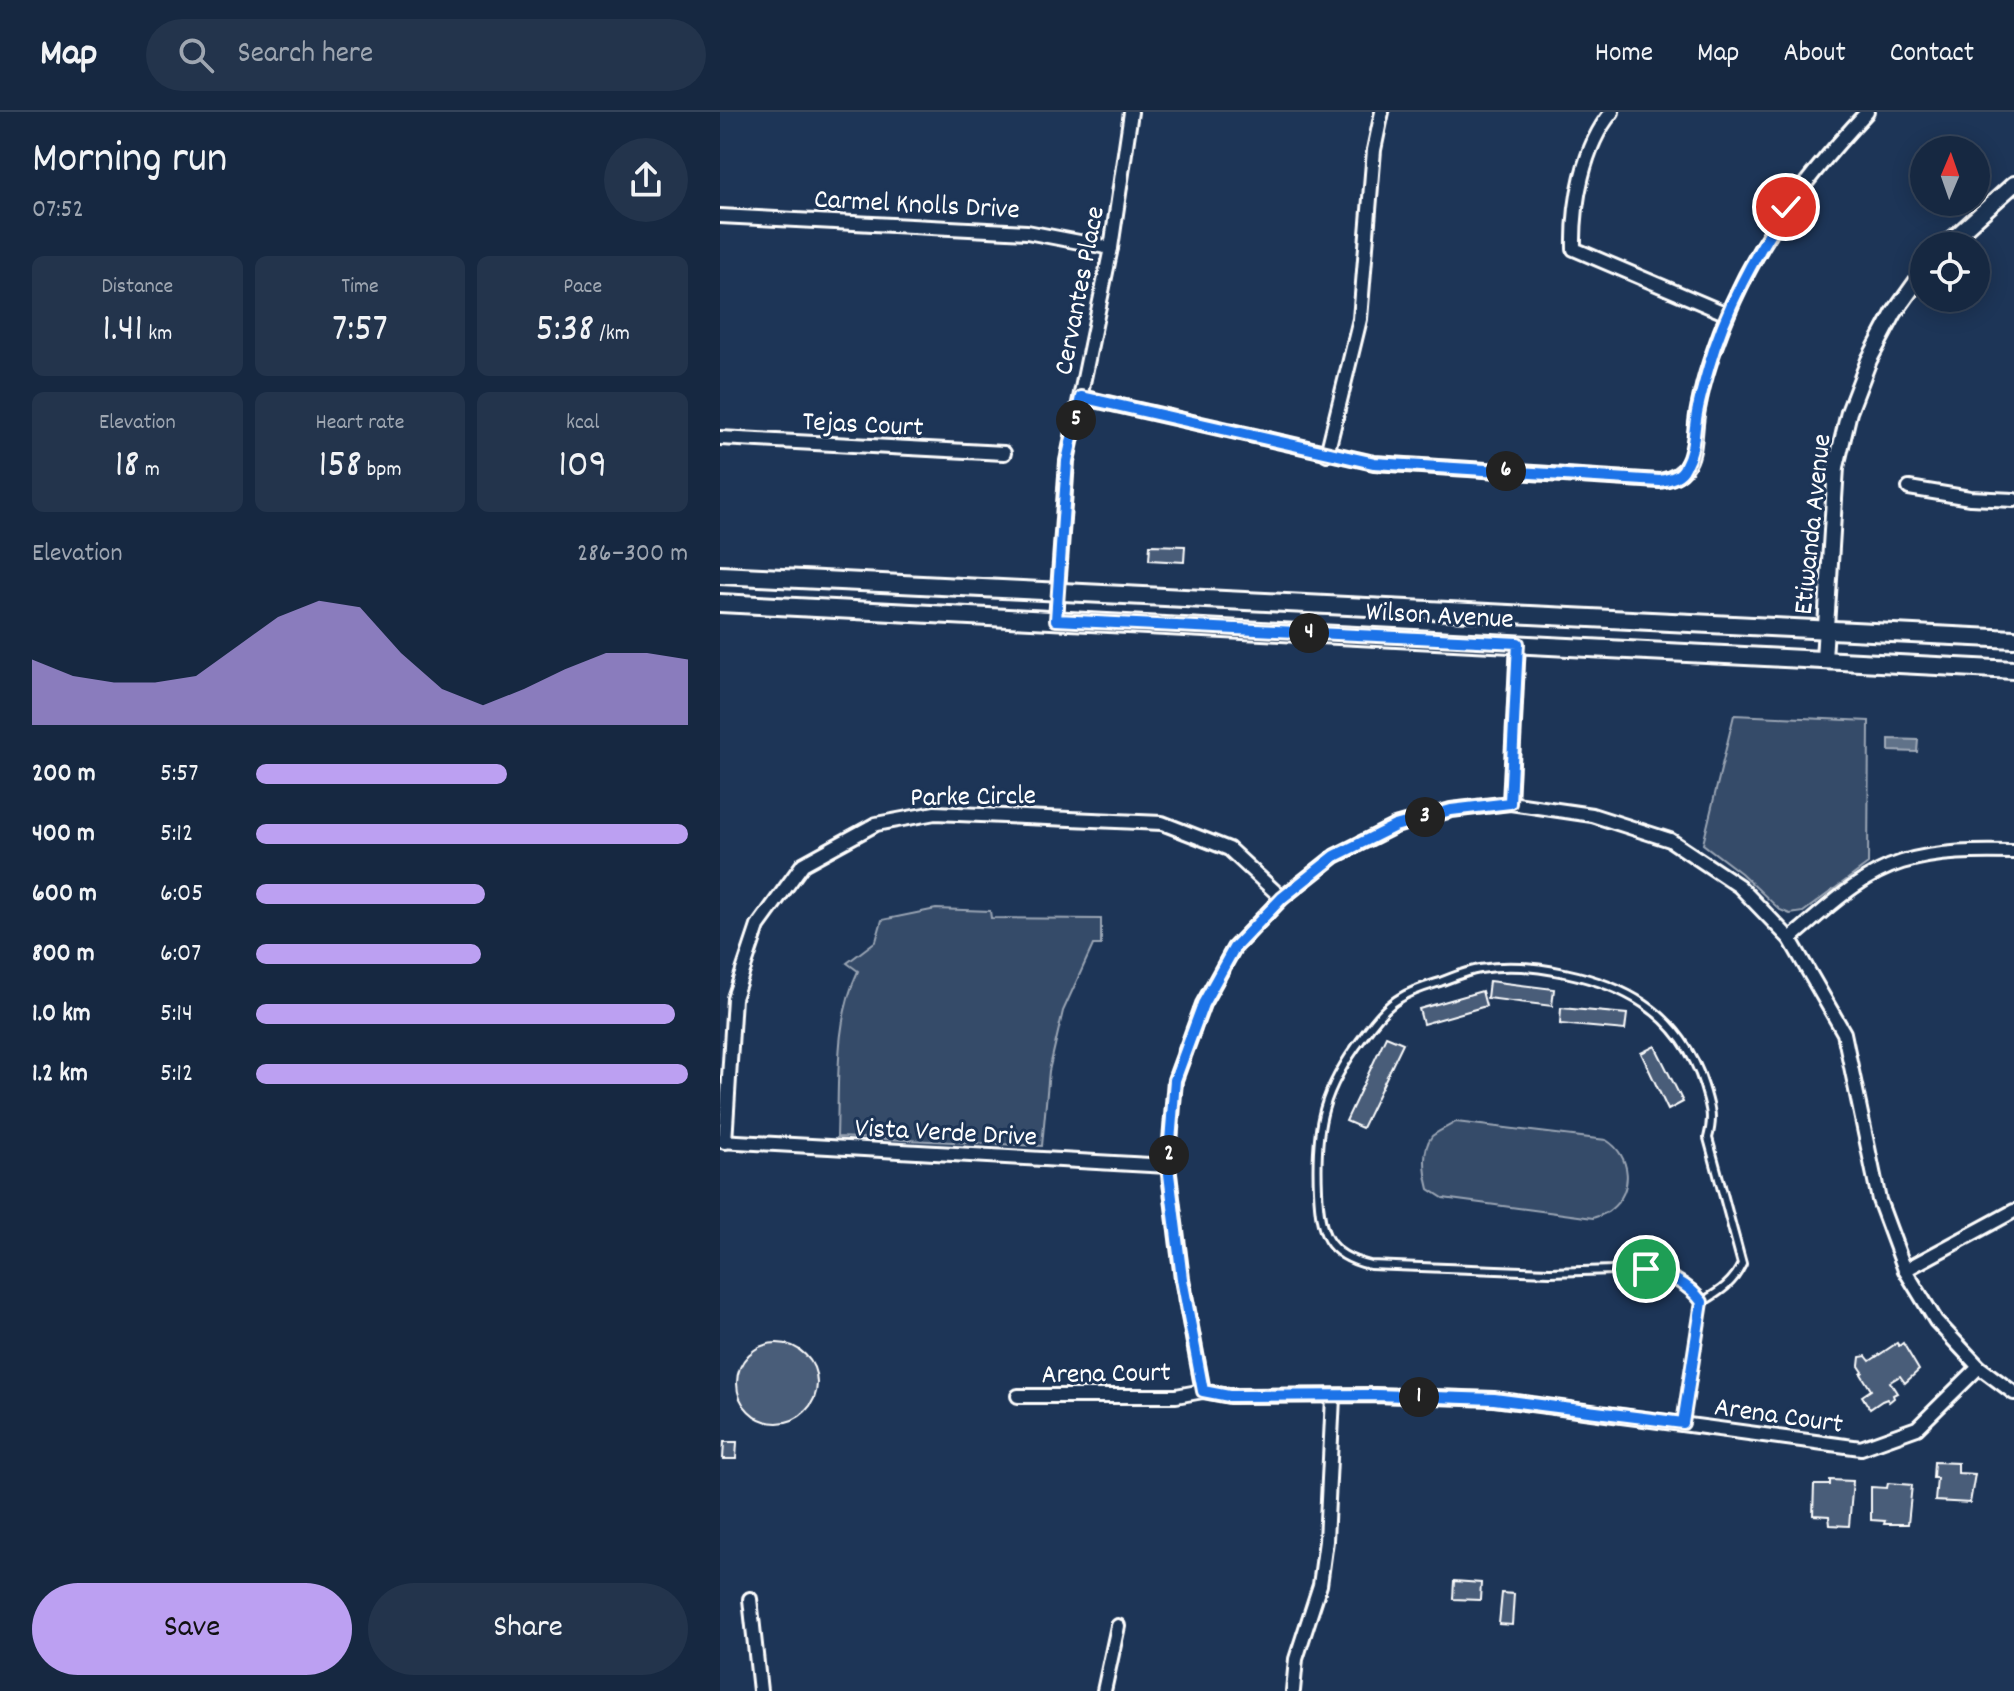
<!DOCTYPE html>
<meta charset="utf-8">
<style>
body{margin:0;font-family:Dekko,sans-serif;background:#23344c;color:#f1f3f6;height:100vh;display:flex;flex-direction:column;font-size:30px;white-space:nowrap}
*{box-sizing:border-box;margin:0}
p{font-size:26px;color:#9ea6b1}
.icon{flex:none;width:44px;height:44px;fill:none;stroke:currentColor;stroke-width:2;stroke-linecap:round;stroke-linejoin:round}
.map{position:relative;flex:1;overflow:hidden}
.panel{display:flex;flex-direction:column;background:#162841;width:720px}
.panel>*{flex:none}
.needle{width:52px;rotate:2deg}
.fabs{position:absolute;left:1190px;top:24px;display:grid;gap:16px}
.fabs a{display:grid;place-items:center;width:80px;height:80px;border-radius:50%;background:#162841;box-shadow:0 4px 20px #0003,0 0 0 2px #35445a;font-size:40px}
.pin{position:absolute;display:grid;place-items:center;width:68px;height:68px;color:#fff;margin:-34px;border:4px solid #fff;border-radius:50%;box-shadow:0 2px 8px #0007}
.km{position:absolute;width:40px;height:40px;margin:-20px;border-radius:50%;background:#222;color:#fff;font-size:22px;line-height:40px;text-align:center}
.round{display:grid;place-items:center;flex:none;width:84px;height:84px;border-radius:42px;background:#23344c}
.summary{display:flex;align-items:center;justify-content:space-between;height:136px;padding:0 32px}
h1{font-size:44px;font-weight:600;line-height:60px}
.stats{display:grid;grid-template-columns:repeat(3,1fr);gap:12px;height:136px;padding:8px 32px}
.stats div{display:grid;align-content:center;border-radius:12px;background:#23344c;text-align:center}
.stats b{font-size:40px;font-weight:600}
.stats small{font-size:22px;font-weight:400}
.stats p{font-size:22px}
.chart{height:224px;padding:16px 32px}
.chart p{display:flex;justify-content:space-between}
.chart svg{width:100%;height:144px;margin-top:8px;fill:#bca0f2;opacity:.7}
.primary-button{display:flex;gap:16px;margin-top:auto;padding:16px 32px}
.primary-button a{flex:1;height:92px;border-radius:48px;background:#bca0f2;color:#111;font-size:32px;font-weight:600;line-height:92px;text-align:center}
.primary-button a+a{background:#23344c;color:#f1f3f6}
ul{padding:0 32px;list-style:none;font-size:26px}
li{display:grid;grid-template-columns:128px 96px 1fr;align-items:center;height:60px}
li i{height:20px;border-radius:10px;background:#bca0f2}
header{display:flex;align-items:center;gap:48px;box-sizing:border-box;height:112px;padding:0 40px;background:#162841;border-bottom:2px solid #35445a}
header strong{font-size:38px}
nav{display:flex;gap:44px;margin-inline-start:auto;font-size:28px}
.search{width:560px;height:72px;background:#23344c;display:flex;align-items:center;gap:20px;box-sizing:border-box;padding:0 28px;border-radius:44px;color:#9ea6b1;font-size:30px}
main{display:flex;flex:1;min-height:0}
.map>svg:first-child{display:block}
.green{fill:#364b69;stroke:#9aa5b4;stroke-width:2}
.water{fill:#617289;stroke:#a0aab8;stroke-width:2}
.building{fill:#4a5d79;stroke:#fff;stroke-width:2}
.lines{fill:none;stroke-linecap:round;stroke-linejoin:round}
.service-casing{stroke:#fff;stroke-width:12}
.minor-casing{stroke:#fff;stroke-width:18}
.tertiary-casing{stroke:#fff;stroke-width:20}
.secondary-casing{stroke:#fff;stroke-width:22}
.service{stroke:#1d3557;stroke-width:6}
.minor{stroke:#1d3557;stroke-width:12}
.tertiary{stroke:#1d3557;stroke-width:14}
.secondary{stroke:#1d3557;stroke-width:16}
.route-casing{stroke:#fff;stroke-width:16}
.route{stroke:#1a73e8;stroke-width:10}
.labels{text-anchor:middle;stroke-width:6;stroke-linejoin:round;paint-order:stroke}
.street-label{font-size:28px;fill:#fff;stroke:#1d3557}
</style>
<header>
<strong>Map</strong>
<div class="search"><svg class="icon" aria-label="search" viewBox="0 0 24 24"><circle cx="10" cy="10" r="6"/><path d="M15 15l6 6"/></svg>Search here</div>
<nav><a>Home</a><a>Map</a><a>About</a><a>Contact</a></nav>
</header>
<main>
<section class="panel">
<div class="summary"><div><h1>Morning run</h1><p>07:52</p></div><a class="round"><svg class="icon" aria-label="share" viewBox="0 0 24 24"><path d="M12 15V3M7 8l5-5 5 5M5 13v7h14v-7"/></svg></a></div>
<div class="stats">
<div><p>Distance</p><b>1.41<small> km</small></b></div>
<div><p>Time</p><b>7:57</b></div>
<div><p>Pace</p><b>5:38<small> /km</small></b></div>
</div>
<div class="stats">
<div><p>Elevation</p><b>18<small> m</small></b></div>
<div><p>Heart rate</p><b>158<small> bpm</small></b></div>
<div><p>kcal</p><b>109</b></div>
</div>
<div class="chart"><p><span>Elevation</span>286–300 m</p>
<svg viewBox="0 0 160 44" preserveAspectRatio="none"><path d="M0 44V24L10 29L20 31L30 31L40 29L50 20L60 11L70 6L80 8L90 22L100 33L110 38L120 33L130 27L140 22L150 22L160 24V44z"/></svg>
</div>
<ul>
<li><b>200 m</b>5:57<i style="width:58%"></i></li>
<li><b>400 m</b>5:12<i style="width:100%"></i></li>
<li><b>600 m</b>6:05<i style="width:53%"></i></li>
<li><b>800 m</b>6:07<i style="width:52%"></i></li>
<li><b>1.0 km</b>5:14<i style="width:97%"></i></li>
<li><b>1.2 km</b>5:12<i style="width:100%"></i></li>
</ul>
<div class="primary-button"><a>Save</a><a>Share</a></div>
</section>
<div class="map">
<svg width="1294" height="1579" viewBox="0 0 1294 1579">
<rect width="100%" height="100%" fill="#1d3557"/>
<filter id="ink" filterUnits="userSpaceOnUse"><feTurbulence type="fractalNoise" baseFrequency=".0125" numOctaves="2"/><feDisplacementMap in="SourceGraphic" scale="16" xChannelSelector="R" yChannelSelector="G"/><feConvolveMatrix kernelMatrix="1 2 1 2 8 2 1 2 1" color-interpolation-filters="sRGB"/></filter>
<g filter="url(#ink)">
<g class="green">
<path d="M1014,603L1149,609L1148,752L1083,800L1070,802L1060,798L1021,761L983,732Z"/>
<path d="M216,797L270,799L271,806L381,807V833H373L343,899L329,959L322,1034L117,1025C119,970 114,910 138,859L127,851L156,829L162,808Z"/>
<path d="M736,1010L886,1028C911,1043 915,1079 890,1098C886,1102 878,1104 873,1106L723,1086L709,1077C705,1061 701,1038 712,1024C718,1019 729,1014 736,1010Z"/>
</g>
<path class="water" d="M1169,627L1198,628L1197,640L1169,639Z"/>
<g class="building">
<path d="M430,433L465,434L464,450L429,448Z"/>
<path d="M769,869L834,877L832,894L767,886Z"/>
<path d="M762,879L766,894L703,912L699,897Z"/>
<path d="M841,896L907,902L905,918L840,912Z"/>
<path d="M666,924L683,931L642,1016L626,1009Z"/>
<path d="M935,934L963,990L948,998L921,941Z"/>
<path d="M1177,1231L1179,1234L1183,1231L1199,1258L1185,1271L1180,1264L1170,1270L1177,1281L1173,1283L1174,1286L1169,1290L1167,1287L1162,1289L1150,1297L1142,1284L1151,1278L1141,1262L1143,1260L1139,1254L1140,1245L1146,1244L1150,1249Z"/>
<circle cx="57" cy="1271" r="40"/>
<path d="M4,1330H17L16,1347H3Z"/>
<path d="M1214,1350L1238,1351V1361L1255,1362L1250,1391L1215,1389L1217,1366H1213Z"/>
<path d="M1110,1368L1133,1369L1129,1414L1110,1413L1109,1404L1093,1403L1094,1373H1110Z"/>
<path d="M1168,1371L1192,1373L1188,1412H1164L1165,1409L1151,1408V1375L1167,1376Z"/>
<path d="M734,1469L761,1471L760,1488L733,1487Z"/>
<path d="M782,1481L794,1482L792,1513L779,1512Z"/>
</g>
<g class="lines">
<g class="service-casing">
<path id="service" d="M963,1311L982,1190L973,1178L947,1162L926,1157L830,1160L650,1153C606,1143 600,1121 598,1078C595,1012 603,978 643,925C652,912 666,894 680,886C692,878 707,874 720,870C733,865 747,859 760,857C810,849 882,864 924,892C953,911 974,941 984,974C990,995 994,1004 988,1026L1022,1152C1013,1171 1001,1179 982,1190"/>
</g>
<g class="minor-casing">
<g id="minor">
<path d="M892,0C863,34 853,93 854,137L1007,202"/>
<path d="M0,104L307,120L391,136"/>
<path d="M361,285L654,351L940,369C981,362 972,328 978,297C981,281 985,265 990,250C1023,148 1075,77 1147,0"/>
<path d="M0,326L284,341"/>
<path d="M607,342L640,207L654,38L662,0"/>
<path d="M1189,376L1250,386L1294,388"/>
<path d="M336,508L347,349L391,136L411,0"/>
<path d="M790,691L798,531"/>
<path d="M1070,827C1104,799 1139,763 1182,750C1218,739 1258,739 1294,740"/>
<path d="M0,1029L448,1054"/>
<path d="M5,1030L14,886L38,814L83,752L156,712L215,701L442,711L509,737L562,786"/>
<path d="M1185,1158L1294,1099"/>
<path d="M483,1279L462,1167L448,1054L455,968L483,892L514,836L562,786L615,744L675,714L731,698L790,691L872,703L950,728L1019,774L1070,827L1124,921L1159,1088L1185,1158L1216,1209L1259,1255L1294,1281"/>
<path d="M298,1284H456L483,1279L509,1284L655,1283L774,1287L1141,1336L1197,1316L1259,1255"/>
<path d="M30,1487L40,1579"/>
<path d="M384,1579L398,1514"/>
<path d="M573,1579L576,1547L600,1473L606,1429L613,1285"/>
</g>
</g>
<g class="tertiary-casing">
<g id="tertiary">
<path d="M1225,134L1294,72"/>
<path d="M1104,547L1116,355L1129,300L1149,248L1174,201L1204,159"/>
</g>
</g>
<g class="secondary-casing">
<g id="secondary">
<path d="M0,463L1294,527"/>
<path d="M0,491L1294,558"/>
</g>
</g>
<use href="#service" class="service"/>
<use href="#minor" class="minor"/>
<use href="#tertiary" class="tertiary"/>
<use href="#secondary" class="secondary"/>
</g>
</g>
<g class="lines" filter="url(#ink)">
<g class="route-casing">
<path id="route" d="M926,1157C948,1163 968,1171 982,1190L963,1311L774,1287L655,1283L509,1284L483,1279L462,1167L448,1054L455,968L483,892L514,836L562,786L615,744L675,714L731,698L790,691L798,531L336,508L347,349L361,285L654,351L940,369C950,367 961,365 965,355C976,335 973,317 978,296C981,282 985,268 989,254C1005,197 1034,145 1066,95"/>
</g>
<use href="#route" class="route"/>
</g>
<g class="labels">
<g class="street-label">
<text transform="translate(197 90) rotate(3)" y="10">Carmel Knolls Drive</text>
<text transform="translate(357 178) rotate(-79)" y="10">Cervantes Place</text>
<text transform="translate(143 310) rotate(3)" y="10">Tejas Court</text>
<text transform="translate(1090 412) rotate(-84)" y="10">Etiwanda Avenue</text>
<text transform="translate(720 501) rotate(3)" y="10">Wilson Avenue</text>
<text transform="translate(253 682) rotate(-1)" y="10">Parke Circle</text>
<text transform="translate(226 1018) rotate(3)" y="10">Vista Verde Drive</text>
<text transform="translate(386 1259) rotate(-1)" y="10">Arena Court</text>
<text transform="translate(1059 1301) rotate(8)" y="10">Arena Court</text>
</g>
</g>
</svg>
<div class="fabs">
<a><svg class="needle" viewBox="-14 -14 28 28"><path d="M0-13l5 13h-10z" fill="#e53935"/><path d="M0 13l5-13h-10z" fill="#9ea6b1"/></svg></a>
<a><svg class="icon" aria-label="locate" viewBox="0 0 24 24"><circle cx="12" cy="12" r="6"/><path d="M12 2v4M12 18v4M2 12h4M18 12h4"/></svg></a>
</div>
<div class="pin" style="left:926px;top:1157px;background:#1e9e55"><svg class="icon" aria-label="arrive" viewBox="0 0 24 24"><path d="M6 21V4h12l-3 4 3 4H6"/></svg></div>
<div class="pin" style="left:1066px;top:95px;background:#d93025"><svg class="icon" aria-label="check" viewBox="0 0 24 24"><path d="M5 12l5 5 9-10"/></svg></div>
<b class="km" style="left:699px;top:1285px">1</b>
<b class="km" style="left:449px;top:1043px">2</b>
<b class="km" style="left:705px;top:705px">3</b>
<b class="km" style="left:589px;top:521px">4</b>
<b class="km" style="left:356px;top:308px">5</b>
<b class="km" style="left:786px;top:359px">6</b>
</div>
</main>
